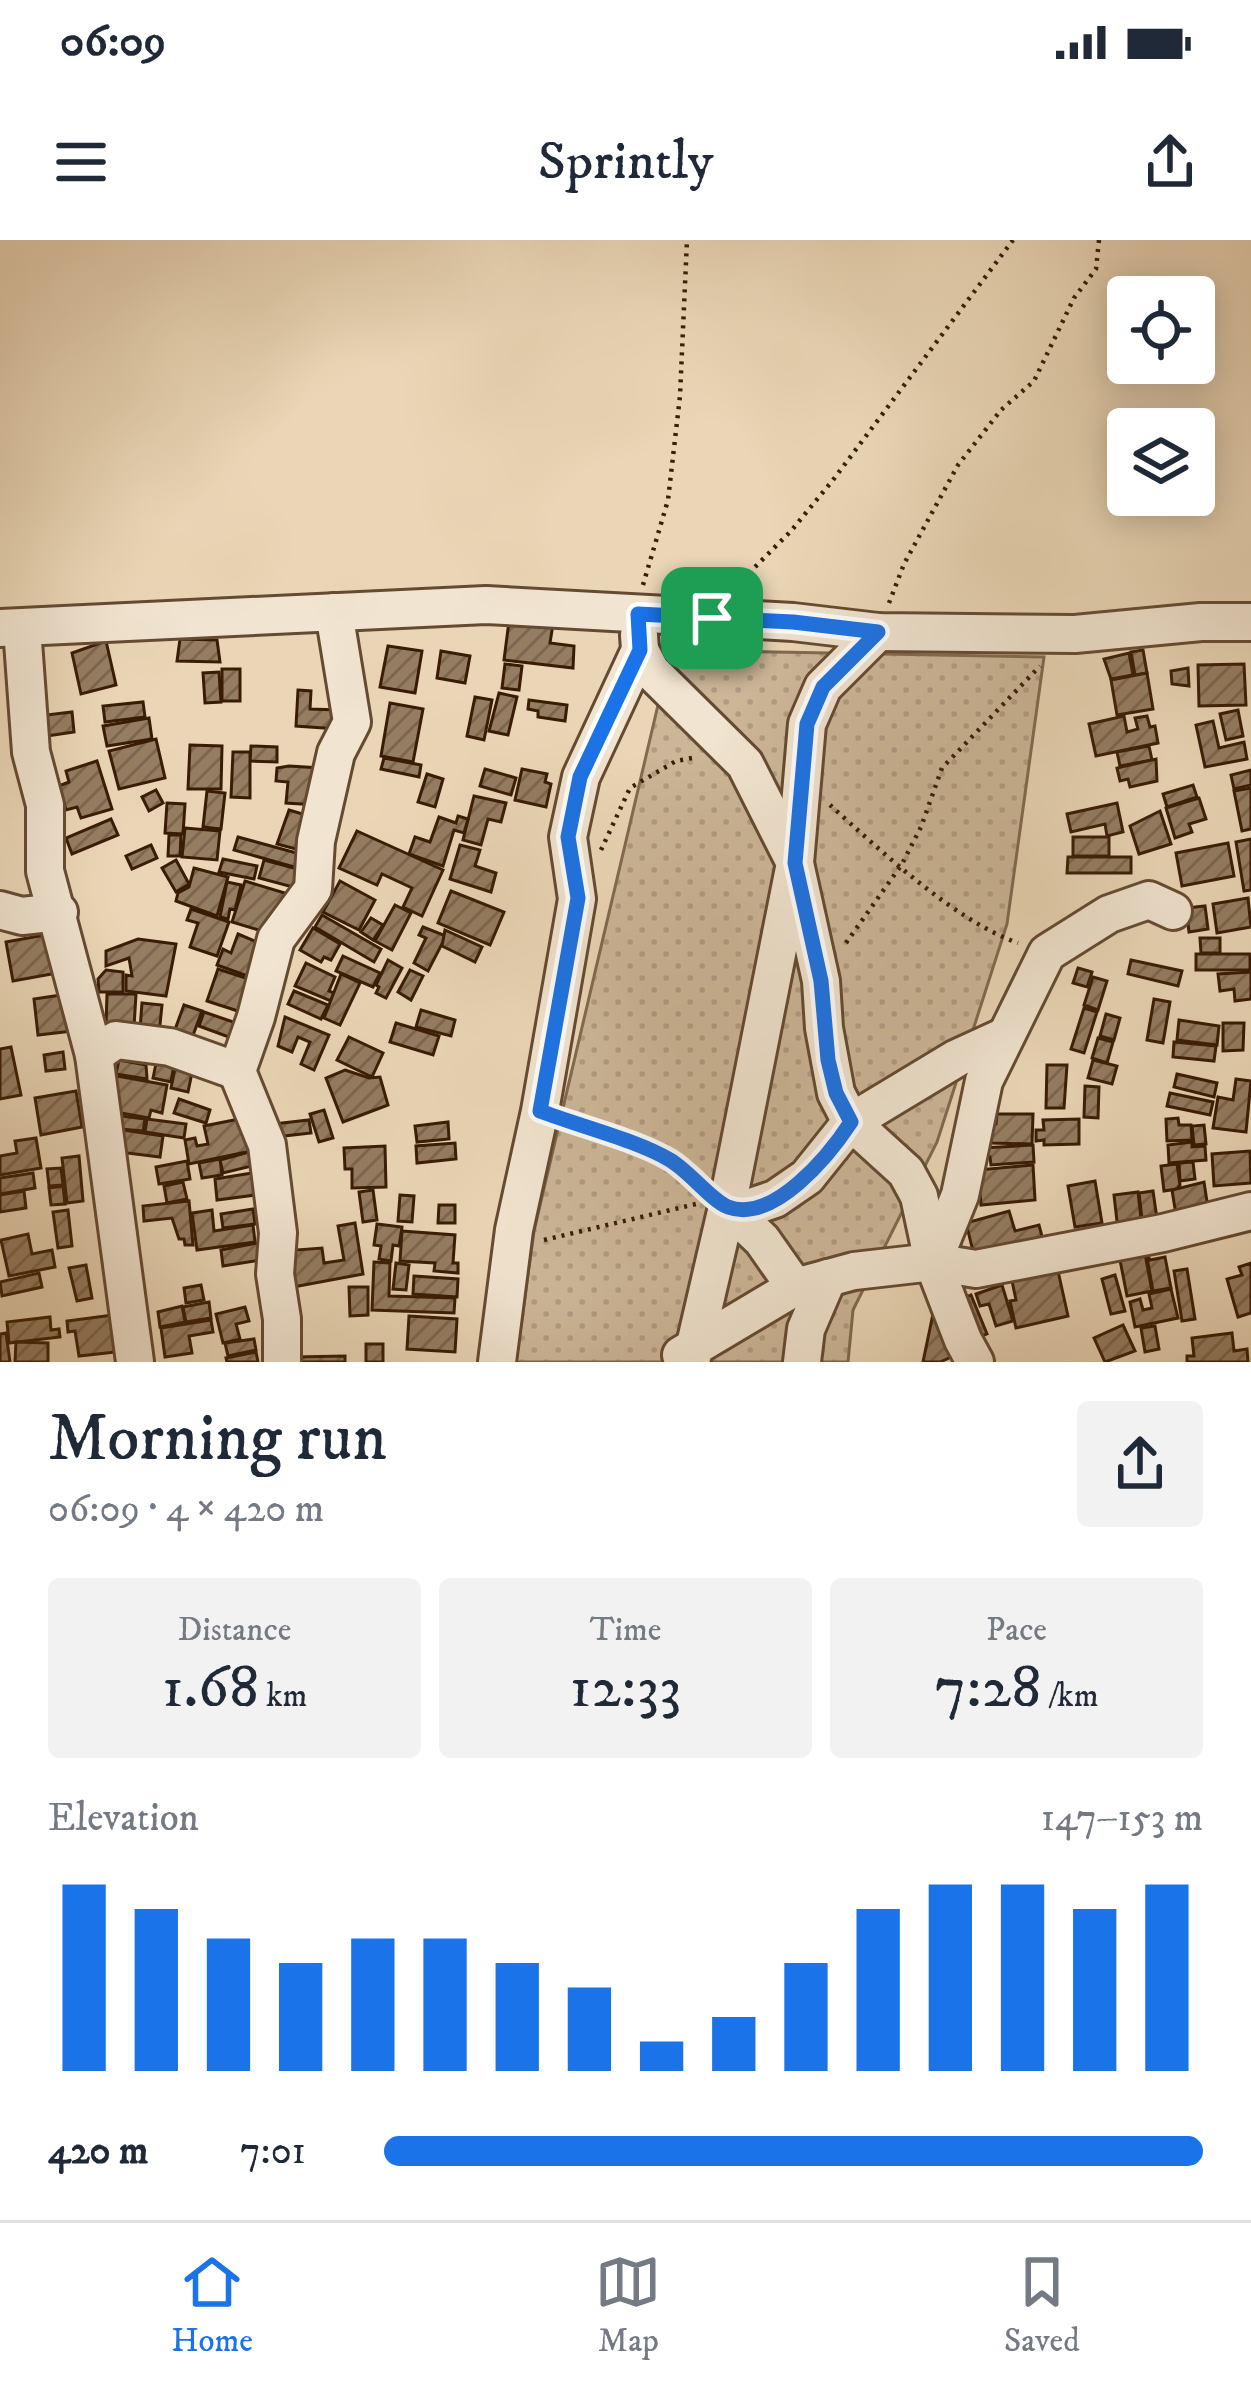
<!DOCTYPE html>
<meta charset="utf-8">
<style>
body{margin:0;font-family:"IM FELL DW Pica",serif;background:#f2f2f3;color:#1f2937;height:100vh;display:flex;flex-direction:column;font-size:45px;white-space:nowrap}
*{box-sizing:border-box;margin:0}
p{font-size:39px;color:#747a83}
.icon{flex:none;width:66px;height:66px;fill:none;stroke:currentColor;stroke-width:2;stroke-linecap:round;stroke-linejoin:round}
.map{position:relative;height:1122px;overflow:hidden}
.side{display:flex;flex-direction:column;background:#fff;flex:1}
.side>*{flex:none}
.fabs{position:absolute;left:1107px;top:36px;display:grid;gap:24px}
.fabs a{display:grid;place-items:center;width:108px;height:108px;border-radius:12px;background:#fff;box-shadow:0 6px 30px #0003;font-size:60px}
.pin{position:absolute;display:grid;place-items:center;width:102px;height:102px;color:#fff;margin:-51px;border-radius:24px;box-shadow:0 6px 18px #0006}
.round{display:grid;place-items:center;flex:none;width:126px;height:126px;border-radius:12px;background:#f2f2f3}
.summary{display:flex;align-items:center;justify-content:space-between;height:204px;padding:0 48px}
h1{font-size:66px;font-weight:600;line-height:90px}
.stats{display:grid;grid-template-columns:repeat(3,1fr);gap:18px;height:204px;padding:12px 48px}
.stats div{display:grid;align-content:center;border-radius:12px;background:#f2f2f3;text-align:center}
.stats b{font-size:60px;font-weight:600}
.stats small{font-size:33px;font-weight:400}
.stats p{font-size:33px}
.chart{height:336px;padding:24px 48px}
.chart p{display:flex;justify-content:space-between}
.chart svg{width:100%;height:216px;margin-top:12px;stroke:#1a73e8;stroke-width:6}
ul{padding:0 48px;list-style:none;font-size:39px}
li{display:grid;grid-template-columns:192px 144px 1fr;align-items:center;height:90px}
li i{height:30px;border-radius:15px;background:#1a73e8}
.status{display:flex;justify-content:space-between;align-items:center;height:84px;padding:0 60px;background:#fff;direction:ltr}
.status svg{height:33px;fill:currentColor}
header{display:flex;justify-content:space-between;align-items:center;height:156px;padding:0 48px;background:#fff;font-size:54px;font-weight:600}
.dock{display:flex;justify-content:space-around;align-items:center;height:168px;border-top:3px solid #e0e1e3;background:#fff;font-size:33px;color:#747a83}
.dock a{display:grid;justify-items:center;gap:6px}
.dock .on{color:#1a73e8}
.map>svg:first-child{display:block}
.grass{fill:url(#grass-dots);stroke:#82694f;stroke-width:3}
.building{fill:url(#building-hatch);stroke:#391c06;stroke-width:3}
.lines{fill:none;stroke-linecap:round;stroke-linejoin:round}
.minor-casing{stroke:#654a32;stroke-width:42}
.path{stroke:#391c06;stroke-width:4.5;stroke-dasharray:3 6;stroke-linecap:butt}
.minor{stroke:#f1e4d0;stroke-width:36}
.route-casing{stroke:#fff;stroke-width:24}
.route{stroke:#1a73e8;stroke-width:15}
</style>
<div class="status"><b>06:09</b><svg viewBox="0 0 49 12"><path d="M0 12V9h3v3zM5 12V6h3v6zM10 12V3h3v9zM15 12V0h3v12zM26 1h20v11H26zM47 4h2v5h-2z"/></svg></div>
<header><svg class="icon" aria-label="menu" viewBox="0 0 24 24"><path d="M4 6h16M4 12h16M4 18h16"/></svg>Sprintly<svg class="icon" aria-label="share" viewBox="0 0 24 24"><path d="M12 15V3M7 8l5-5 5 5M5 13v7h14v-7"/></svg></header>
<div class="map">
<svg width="1251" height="1122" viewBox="0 0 1251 1122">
<defs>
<pattern id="grass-dots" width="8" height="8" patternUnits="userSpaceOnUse" patternTransform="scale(3)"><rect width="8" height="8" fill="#ccb698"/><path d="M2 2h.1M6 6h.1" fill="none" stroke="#b09c82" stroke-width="1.8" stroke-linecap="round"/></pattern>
<pattern id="building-hatch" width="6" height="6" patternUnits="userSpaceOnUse" patternTransform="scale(3)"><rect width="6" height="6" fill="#957d62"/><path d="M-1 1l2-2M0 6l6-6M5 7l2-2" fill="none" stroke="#7b664f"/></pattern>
</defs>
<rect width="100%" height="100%" fill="#ead6b6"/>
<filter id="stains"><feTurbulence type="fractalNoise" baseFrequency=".00167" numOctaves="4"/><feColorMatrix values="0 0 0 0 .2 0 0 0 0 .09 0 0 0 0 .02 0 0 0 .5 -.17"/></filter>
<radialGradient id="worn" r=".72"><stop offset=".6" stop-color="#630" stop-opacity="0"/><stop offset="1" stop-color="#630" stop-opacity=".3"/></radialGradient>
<path class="grass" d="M671,410L1044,417L1007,684L937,902L853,1070L848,1122H516L534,991Z"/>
<g class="building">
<path d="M509,381L553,384L550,403L574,406L573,428L504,420Z"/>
<path d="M180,399L217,400L220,422L177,421Z"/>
<path d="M106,401L116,445L81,454L72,413Z"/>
<path d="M388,406L422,411L415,453L380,447Z"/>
<path d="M1143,410L1147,433L1135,435L1131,412Z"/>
<path d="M441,411L470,416L465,443L437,438Z"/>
<path d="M1129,413L1133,435L1111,439L1104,419Z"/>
<path d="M505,424L522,426L519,450L502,448Z"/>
<path d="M1244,424L1246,465L1199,466L1198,425Z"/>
<path d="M1188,428L1189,446L1172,444L1171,431Z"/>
<rect x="222" y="429" width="18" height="32"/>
<path d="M219,432L221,462L205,463L203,433Z"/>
<path d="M1147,433L1153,469L1117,475L1111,440Z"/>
<path d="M298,450L311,451L310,469L339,470L337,489L296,486Z"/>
<path d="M499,453L517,457L508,495L489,491Z"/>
<path d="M475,457L492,460L484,500L467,496Z"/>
<path d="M529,460L567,465L565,481L538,477V471L528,469Z"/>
<path d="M143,462L145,477L105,482L103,466Z"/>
<path d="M390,463L423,469L413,522L381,516Z"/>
<path d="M1238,470L1243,496L1226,500L1220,474Z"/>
<path d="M72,472L74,492L40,497L38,476Z"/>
<path d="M1124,476L1127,492L1138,489L1135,478L1147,476L1150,487L1155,486L1158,503L1096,516L1089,484Z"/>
<path d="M149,478L152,499L107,506L103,486Z"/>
<path d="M1213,481L1219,508L1244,502L1247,519L1205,527L1196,485Z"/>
<path d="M156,499L165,538L119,549L109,511Z"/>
<path d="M190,505L222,506L221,549H188Z"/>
<path d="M251,506L277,507V522L250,521Z"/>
<path d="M1149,506L1152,520L1120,526L1117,512Z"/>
<path d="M233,512H250V558L231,557Z"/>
<path d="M384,518L421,525L419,537L381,529Z"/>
<path d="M1156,519L1157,541L1130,547L1128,539L1120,541L1117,528Z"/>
<path d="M97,521L112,569L81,578L77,567L66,570L59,546L69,542L66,531Z"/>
<path d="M289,526L320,528L317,565L286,563L288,542L276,541L277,528Z"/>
<path d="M485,529L516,538L511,555L480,546Z"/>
<path d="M522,529L547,534L545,542L551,544L546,567L515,560Z"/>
<path d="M1251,530V545L1234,549L1231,535Z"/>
<path d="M427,534L443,539L435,567L418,562Z"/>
<path d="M1193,545L1197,557L1167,567L1163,554Z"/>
<path d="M1251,548V589L1242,591L1234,551Z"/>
<path d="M156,550L163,563L149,571L142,557Z"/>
<path d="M207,551L225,553L221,589L203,587Z"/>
<path d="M474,556L506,563L501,582L488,579L481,605L463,600Z"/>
<path d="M1199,558L1206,579L1189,584L1192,592L1175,598L1166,568Z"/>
<path d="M167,563L185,564L183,594L165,593Z"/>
<path d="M1117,563L1123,592L1107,596L1105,584L1071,592L1067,574Z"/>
<path d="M289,570L316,578L307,612L277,604Z"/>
<path d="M1160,571L1171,604L1139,614L1130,586Z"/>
<path d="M458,576L468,579L464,593L454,590L443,626L409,614L415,597L430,602L439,577L456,583Z"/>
<path d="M111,579L118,595L72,614L66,598Z"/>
<path d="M185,588L220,591L217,620L182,617Z"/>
<path d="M357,591L443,630L422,676L403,667L412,648L382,634L377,645L339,628Z"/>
<path d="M169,595H181L180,616H168Z"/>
<path d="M238,597L304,615L301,629L234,610Z"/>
<rect x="1073" y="597" width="36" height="19"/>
<path d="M1251,599V650L1244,651L1236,602Z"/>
<path d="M1228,603L1234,636L1182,646L1176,613Z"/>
<path d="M151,605L157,618L132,629L126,616Z"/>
<path d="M460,605L480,610L475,626L496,633L491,652L450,639Z"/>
<path d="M1068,617H1131V633H1067Z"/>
<path d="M223,619L257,626L254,639L219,632Z"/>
<path d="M176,620L189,644L176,652L162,628Z"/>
<path d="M264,620L305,631L300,649L259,638Z"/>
<path d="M194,628L228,637L217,676L176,661L178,653L189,647Z"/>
<path d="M245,641L288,654L272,694L232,682Z"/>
<path d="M340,641L375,660L359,690L323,672Z"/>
<path d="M227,642L241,645L235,670L230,669L228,679L220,677Z"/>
<path d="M451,651L504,672L490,705L438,683Z"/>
<path d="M1248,658L1251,687L1217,693L1213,664Z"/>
<path d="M395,665L411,673L392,710L375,701Z"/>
<path d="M1205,666L1208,689L1189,692L1186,668Z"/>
<path d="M191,669L229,682L217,716L190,707L198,683L187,680Z"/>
<path d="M322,675L381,709L374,722L315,687Z"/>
<path d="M371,678L383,685L373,700L361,692Z"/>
<path d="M423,687L446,696L428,731L414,723L426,698L419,695Z"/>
<path d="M313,688L340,704L331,720L324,717L321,722L300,710Z"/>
<path d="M445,690L482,707L475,722L442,706Z"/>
<path d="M50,694L57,733L13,741L6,702Z"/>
<path d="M238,694L266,706L253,738L217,725L223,709L231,713Z"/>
<path d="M1200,698H1220V713H1201Z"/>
<path d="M138,699L176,704L166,756L126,751V735L132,736L129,718L106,726V711Z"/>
<rect x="1196" y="714" width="54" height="16"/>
<path d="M343,716L380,733L373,747L336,731Z"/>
<path d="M388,720L402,728L386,758L376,753L379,747L376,745Z"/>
<path d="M1131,720L1182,731L1178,746L1128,734Z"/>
<path d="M306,723L335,737L329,751L334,753L331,761L295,746Z"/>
<path d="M1078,728L1092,732L1087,747L1073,743Z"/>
<path d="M218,729L255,741L244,773L207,761Z"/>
<path d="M106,730L123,732V752H99L98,739Z"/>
<path d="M410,730L423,736L411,760L398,752Z"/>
<path d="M1251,732V759L1235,761L1234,749L1220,751L1218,734Z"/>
<path d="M341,734L360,743L340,785L324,778Z"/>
<path d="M1093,737L1107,741L1098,770L1084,765Z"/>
<path d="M294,751L328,765L321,779L288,764Z"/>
<path d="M68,754L73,791L38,795L34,759Z"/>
<path d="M107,754H136L134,787H106Z"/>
<path d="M1154,759L1170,762L1163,803L1147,800Z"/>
<path d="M142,763L162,765L158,804L139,802Z"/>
<path d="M184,765L202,771L189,806L170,803Z"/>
<path d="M1084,768L1097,772L1084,813L1071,809Z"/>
<path d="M421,770L455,780L451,796L416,787Z"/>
<path d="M204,772L242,785L237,800L199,786Z"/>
<path d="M1106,774L1120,778L1114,800L1100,796Z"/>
<path d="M285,777L329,795L314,830L301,824L310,802L298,797L292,812L278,806Z"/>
<path d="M1179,780L1219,786L1217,805L1177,800Z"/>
<path d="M396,783L439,796L433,815L390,802Z"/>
<path d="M1223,783H1244L1243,810L1223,811Z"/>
<path d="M349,797L383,813L372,837L337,820Z"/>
<path d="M1098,798L1113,802L1107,823L1092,818Z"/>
<path d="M1174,802L1216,806L1214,821L1173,817Z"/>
<path d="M11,807L21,855L0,859V809Z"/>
<path d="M159,809L176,813L171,842L153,838Z"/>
<path d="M63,812L65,829L46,831L44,815Z"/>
<path d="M177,819L194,823L188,852L171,848Z"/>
<path d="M119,820L146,825L147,839L116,834Z"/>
<path d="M1093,820L1117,826L1112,844L1088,838Z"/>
<path d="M1047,825H1067L1064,868H1046Z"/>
<path d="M345,830L369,838L380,837L388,865L343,882L326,838Z"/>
<path d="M1177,834L1217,843L1214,857L1174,847Z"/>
<path d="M117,836L167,845L162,873L151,870L149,878L110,871Z"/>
<path d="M1236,839L1251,841L1246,892L1213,888L1218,857L1233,860Z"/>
<path d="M1085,846L1099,847L1098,878L1084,877Z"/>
<path d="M76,851L82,887L41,895L35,858Z"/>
<path d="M1170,853L1213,862L1210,875L1167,866Z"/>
<path d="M179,859L210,870L206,883L174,873Z"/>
<path d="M324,870L333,898L319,902L310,874Z"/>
<path d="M997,874H1033L1032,904L991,903V885L996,884Z"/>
<path d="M121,876L145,879L143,891L120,889Z"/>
<path d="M244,878L251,911L189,924L185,900L195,898L197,906L208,904L204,886Z"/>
<path d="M1178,878L1179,885H1191L1192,900L1167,901L1166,879Z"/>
<path d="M147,879L186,884L184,898L145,892Z"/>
<path d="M1079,879V904L1044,905V900L1036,901V890H1044L1043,880Z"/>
<path d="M309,880L311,893L275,897L273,884Z"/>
<path d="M448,882L449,899L417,902L415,886Z"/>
<path d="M1204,885L1206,904L1194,905L1192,886Z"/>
<path d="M123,890L163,896L160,917L119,912Z"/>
<path d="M36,898L41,928L0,935V916L17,913L15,901Z"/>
<path d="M1192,902V907L1205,906L1206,920L1169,923L1168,905Z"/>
<path d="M455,903L456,919L417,923L416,906Z"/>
<path d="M1033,905L1034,922L991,925L990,917H982V908Z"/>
<path d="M385,906L386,947L352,948V929H345L344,908Z"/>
<path d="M1250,911L1251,943L1214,946L1212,914Z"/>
<path d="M249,912L252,926L223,933L220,920Z"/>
<path d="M79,916L83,961L67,963L62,918Z"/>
<path d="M220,919L222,935L202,938L199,923Z"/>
<path d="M187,921L190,939L159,944L156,927Z"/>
<path d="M1193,922L1195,939L1180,941L1179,923Z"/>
<path d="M1177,924L1180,945L1177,949L1164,951L1161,926Z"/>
<path d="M1033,925L1035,960L981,965L978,930Z"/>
<path d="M61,928L63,945L49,946L47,929Z"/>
<path d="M33,933L35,948L0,954V938Z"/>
<path d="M252,933L255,955L217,960L215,939Z"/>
<path d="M1095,941L1102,983L1075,987L1068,946Z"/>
<path d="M183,942L187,959L167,963L164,946Z"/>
<path d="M1204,942L1209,975L1177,981L1172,950Z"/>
<path d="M63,946L65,964L51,965L49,948Z"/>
<path d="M373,950L377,980L363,982L359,952Z"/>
<path d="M24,951L26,968L0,972V955Z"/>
<path d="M1153,951L1158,986L1143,988L1139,953Z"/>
<path d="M1138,952L1142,987L1118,990L1114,955Z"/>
<path d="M400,955L414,956L412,982L398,981Z"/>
<path d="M189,961L193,1005H185L184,999H179L172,978L144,981L143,966Z"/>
<path d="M439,965H455V983H438Z"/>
<path d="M253,969L255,984L223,988L221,974Z"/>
<path d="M68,970L72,1006L58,1008L53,972Z"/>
<path d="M212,970L214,991L253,985L255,1002L197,1010L192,973Z"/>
<path d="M1009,971L1015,991L1039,985L1043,1000L975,1019L966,983Z"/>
<path d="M355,983L363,1034L288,1048L282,1011L322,1008L324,1023L344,1020L338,986Z"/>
<path d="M377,984L402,987L399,1006L393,1005L391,1021L379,1019L381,1006L374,1005Z"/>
<path d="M402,991L455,995L453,1023H458V1033L434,1031L435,1023L400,1021Z"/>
<path d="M28,994L32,1014L52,1010L55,1027L9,1036L1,1000Z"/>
<path d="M257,1003L260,1020L223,1026L221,1010Z"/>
<path d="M1146,1012L1150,1020L1165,1017L1171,1048L1153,1051Z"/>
<path d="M1145,1014L1152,1051L1127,1056L1120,1020Z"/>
<path d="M374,1022L390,1023L389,1056L455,1058L454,1073L372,1070Z"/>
<path d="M396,1023L409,1025L406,1050L393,1049Z"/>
<path d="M1251,1023V1073L1238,1077L1227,1039L1242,1035L1239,1027Z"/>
<path d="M86,1025L92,1058L77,1061L69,1028Z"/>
<path d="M1187,1029L1195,1079L1182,1081L1174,1031Z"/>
<path d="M1058,1031L1068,1076L1016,1088L1010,1061L1016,1060L1012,1041Z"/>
<path d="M39,1033L42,1047L2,1056L0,1042Z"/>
<path d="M1115,1035L1125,1071L1111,1074L1102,1039Z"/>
<path d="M414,1036L458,1039L457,1057L413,1054Z"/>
<path d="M201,1045L204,1060L186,1063L184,1048Z"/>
<path d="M1002,1045L1013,1081L996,1086L989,1064L980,1066L976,1054Z"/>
<path d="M349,1047H368V1075L350,1076Z"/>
<path d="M1171,1049L1178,1078L1135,1087L1130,1062L1140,1059L1143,1070L1152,1068L1149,1054Z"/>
<path d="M971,1055L987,1094L979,1097L957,1061Z"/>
<path d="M209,1062L211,1078L186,1082L183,1067Z"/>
<path d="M182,1066L185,1082L160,1087L158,1072Z"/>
<path d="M245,1067L249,1081L236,1084L240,1099L223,1103L216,1074Z"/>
<path d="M934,1069L960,1113L940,1122H923Z"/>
<path d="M121,1074L125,1111L79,1116L75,1091L68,1092L67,1081Z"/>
<path d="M409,1076L457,1079L455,1112L407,1109Z"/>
<path d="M50,1077L51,1090L59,1089L60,1097L9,1103L7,1082Z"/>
<path d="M211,1080L213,1092L189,1096L192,1113L165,1117L161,1088Z"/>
<path d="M1123,1085L1135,1111L1105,1122L1094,1098Z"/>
<path d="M1155,1086L1159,1109L1145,1112L1141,1088Z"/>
<path d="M6,1093L10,1122H0V1094Z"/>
<path d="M1232,1093L1234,1111L1247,1109L1248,1122H1187V1116H1194L1192,1098Z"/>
<path d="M254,1099L256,1110L228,1116L225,1103Z"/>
<path d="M16,1102L48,1103V1122H15Z"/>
<rect x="366" y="1104" width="17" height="18"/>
<path d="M256,1112L258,1122H227L226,1118Z"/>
<path d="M345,1116V1122H295V1117Z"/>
</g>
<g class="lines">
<g class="minor-casing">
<g id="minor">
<path d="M0,388L486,365L793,382L878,392L1075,394L1201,382H1251"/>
<path d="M22,388L31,512L45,565V631L94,815L135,1122"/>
<path d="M878,392L823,447L807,484L795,623L821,741L824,788L836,853L851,882L906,932L919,956L933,1022L963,1100L975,1122"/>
<path d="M640,410L651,431L745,524L795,623L727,967L691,1122"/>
<path d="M0,670L22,676L59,672"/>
<path d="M94,815L116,800L170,807L237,831"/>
<path d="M727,967L748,968L775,959L807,937L851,882L957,818L1005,796"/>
<path d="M727,967L762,1000L795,1047"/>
<path d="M933,1022L960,955L984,841L1047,713L1109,674L1149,660L1173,671"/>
<path d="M681,1115L795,1047L854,1031L933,1022L976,1029L1163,993L1251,971"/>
<path d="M282,1122V1079L275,1034L278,993L267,905L237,831L256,777L276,699L313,649L316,601L336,513L352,482L334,372"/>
<path d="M497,1122L514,990L540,871L577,659L568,597L581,537L640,410L639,395"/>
<path d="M802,1122L806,1089L828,1038"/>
</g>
</g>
<g class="path">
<path d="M643,345L668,260L680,156L687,0"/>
<path d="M736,346L791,291L833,240L1013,0"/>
<path d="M889,363L904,324L958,225L1001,170L1034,141L1074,58L1096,29L1099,0"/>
<path d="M830,565C880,610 955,681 1018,703"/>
<path d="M601,610L630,548L676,521L692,518"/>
<path d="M846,703L902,624L921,587L942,528L1040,426"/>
<path d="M571,883L667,918L701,943"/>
<path d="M544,1000L696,964"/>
</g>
<use href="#minor" class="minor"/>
</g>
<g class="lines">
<g class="route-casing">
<path id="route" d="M638,374L793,382L878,392L823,447L807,484L795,623L821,741L828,820L836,853L851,882C830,914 774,984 728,967C712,961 689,931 670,920C636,900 579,886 540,871L578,658L568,597L580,537L640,410Z"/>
</g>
<use href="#route" class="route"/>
</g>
<rect width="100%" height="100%" filter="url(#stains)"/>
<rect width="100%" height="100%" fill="url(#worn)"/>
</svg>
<div class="fabs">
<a><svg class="icon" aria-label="locate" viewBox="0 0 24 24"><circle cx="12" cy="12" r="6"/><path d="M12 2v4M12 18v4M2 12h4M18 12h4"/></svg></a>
<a><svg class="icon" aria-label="layers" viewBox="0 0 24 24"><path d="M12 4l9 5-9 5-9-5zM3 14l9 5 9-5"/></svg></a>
</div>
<div class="pin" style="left:712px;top:378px;background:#1e9e55"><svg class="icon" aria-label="arrive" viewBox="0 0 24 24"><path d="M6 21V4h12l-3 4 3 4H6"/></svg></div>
</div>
<section class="side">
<div class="summary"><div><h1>Morning run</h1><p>06:09 · 4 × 420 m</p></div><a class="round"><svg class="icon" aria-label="share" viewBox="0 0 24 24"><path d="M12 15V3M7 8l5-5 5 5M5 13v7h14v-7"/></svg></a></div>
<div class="stats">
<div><p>Distance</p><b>1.68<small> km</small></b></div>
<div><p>Time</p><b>12:33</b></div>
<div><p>Pace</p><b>7:28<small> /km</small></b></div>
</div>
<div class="chart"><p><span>Elevation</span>147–153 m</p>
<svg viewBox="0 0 160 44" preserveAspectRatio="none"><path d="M5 44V6M15 44V11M25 44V17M35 44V22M45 44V17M55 44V17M65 44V22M75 44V27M85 44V38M95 44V33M105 44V22M115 44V11M125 44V6M135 44V6M145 44V11M155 44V6"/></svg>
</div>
<ul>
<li><b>420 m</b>7:01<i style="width:100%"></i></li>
</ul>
</section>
<nav class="dock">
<a class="on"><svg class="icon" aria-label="home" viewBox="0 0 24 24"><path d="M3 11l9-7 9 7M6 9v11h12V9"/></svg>Home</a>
<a><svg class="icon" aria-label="map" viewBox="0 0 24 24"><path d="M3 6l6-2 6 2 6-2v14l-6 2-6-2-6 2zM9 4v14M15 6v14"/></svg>Map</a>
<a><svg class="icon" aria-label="saved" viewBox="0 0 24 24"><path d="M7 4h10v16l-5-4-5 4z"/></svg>Saved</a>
</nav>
